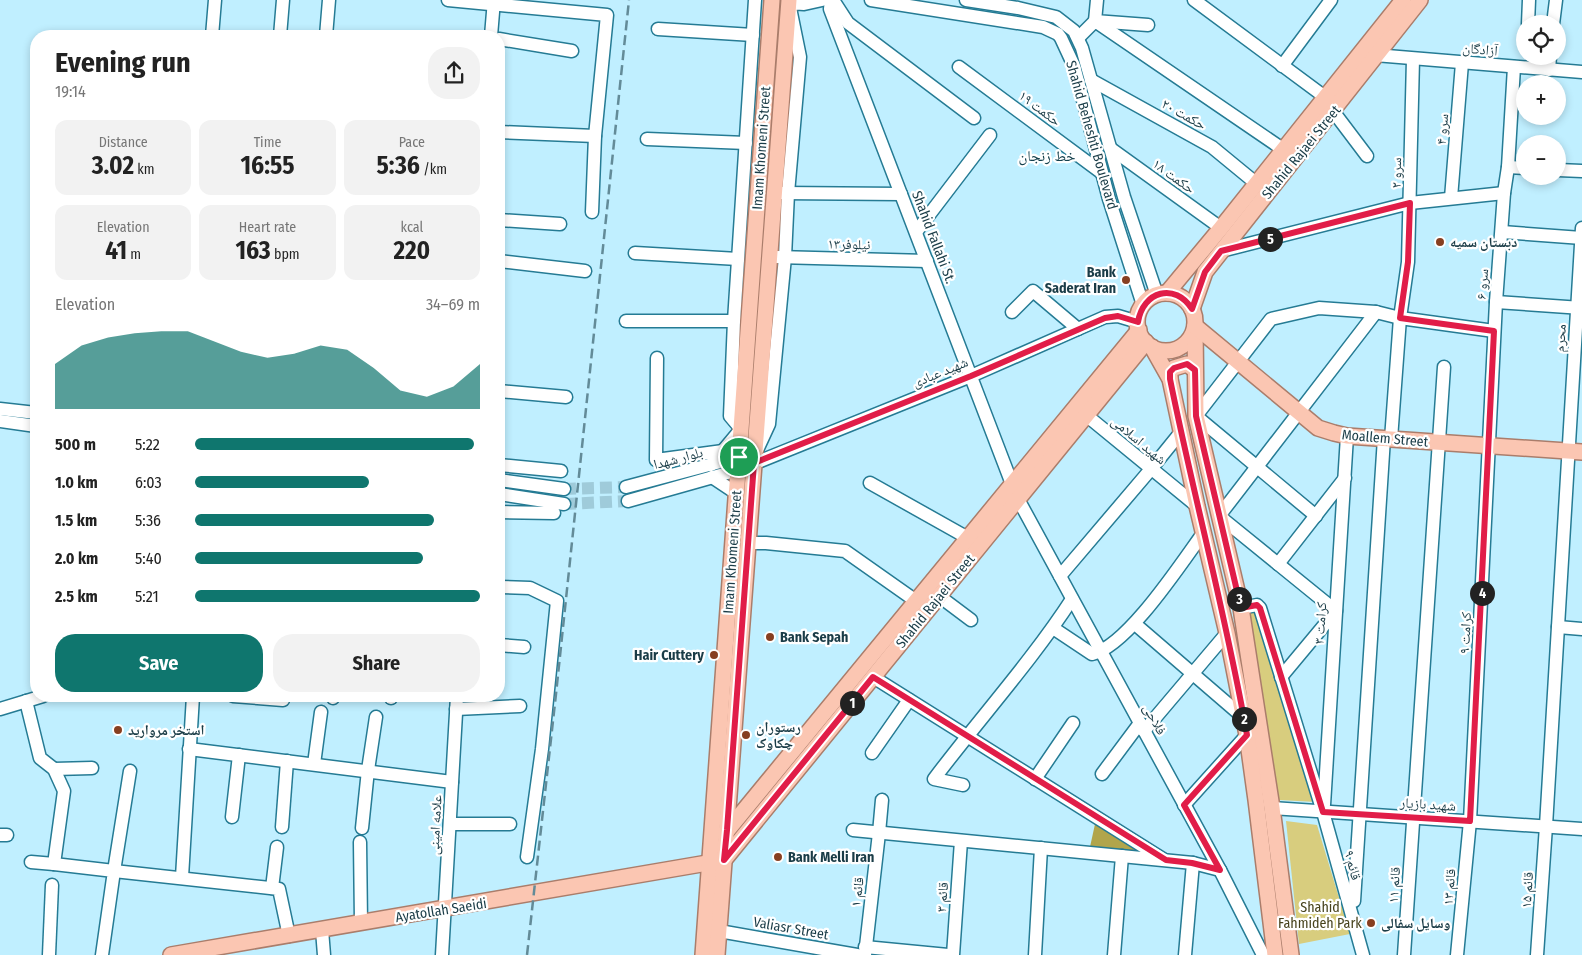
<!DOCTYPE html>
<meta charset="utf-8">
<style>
body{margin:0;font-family:"Fira Sans Condensed","Noto Naskh Arabic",sans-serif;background:#f2f2f2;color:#222;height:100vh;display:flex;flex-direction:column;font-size:19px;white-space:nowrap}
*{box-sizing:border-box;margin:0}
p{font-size:16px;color:#767676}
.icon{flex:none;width:28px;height:28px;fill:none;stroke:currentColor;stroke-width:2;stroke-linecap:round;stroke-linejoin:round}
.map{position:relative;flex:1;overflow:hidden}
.side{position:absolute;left:30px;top:30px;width:475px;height:672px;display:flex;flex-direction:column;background:#fff;border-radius:20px;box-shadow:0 2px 8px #0003}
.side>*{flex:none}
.buttons{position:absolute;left:1516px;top:15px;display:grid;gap:10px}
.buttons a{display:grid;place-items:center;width:50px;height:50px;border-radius:50%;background:#fff;box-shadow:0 2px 8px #0003;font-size:25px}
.pin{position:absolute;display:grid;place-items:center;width:42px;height:42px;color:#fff;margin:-21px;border:2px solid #fff;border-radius:50%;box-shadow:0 1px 5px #0007}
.km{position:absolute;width:25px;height:25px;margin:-12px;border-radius:50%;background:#222;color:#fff;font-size:14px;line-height:25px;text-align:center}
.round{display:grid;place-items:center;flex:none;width:52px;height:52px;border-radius:20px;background:#f2f2f2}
.overview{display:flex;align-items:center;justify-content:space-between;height:85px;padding:0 25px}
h1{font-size:28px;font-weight:700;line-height:38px}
.metrics{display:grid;grid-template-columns:repeat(3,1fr);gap:8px;height:85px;padding:5px 25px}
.metrics div{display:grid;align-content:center;border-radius:12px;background:#f2f2f2;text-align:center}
.metrics b{font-size:25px;font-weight:700}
.metrics small{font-size:14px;font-weight:400}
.metrics p{font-size:14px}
.chart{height:140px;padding:10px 25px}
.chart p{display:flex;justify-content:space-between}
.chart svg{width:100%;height:90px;margin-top:5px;fill:#0f766e;opacity:.7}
.action{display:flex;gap:10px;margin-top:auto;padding:10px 25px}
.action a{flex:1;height:58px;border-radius:20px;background:#0f766e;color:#fff;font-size:20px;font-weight:700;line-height:58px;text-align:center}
.action a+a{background:#f2f2f2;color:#222}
ul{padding:0 25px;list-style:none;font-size:16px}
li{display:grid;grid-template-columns:80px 60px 1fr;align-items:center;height:38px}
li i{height:12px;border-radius:6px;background:#0f766e}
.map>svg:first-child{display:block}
.green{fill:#d8cd7e}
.forest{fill:#b1a54b}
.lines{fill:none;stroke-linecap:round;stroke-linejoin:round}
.minor-tunnel{stroke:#9fcbda;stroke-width:12;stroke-dasharray:12 6;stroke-linecap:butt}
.minor-casing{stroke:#257b94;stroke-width:15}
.major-casing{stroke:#aa7d6b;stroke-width:18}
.minor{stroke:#fff;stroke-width:12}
.major{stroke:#fbc6b2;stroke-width:15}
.rail{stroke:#638b98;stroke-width:2.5;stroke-dasharray:10 5;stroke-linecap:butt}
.route-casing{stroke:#fff;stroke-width:10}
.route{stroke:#e11d48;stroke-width:6}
.poi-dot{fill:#873f21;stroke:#fff;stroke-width:2}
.labels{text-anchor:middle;stroke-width:4.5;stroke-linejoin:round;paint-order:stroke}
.street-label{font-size:14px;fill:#1a3c47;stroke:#fff}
.poi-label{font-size:14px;font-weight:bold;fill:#1a3c47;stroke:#fff;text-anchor:start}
.park-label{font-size:14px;fill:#47421c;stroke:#fff}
.neighbourhood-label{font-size:15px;fill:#14404d;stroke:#fff}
</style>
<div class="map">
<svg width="1582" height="955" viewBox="0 0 1582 955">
<rect width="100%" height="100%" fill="#c0efff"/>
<g class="green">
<path d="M1257,611L1316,802L1279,800L1246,612Z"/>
<path d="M1286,821L1317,825L1350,934L1299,944Z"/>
</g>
<path class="forest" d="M1095,824L1146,855L1090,847Z"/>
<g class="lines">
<g class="minor-tunnel">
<path d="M564,489L626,487"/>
<path d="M564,504L628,501"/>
</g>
<g class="minor-casing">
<g id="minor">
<path d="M448,0L607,15L595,136L592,212"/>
<path d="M831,0L830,9L1012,484"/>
<path d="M833,0L848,23L974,118"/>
<path d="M871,0L1043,27L1058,34L1061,38L1074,66L1109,199L1143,305"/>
<path d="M966,0L1018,8L1056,17L1074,31L1082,48L1124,197L1157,295"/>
<path d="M1097,0L1095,21L1148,25"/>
<path d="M1194,0L1325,97"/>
<path d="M1528,24L1529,0"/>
<path d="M1553,24L1556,0"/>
<path d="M658,29L753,35"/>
<path d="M212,36L215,0"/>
<path d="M280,36L283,0"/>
<path d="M326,36L329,0"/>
<path d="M491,36L494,0"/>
<path d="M1078,38L1095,21L1284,150"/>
<path d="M499,39L572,51"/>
<path d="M1375,55L1582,72"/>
<path d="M1282,66L1331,0"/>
<path d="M959,67L1102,173"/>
<path d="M1549,70L1550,56"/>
<path d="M1091,80L1212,147L1257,184"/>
<path d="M1333,111L1367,156"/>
<path d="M499,132L595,136"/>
<path d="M647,139L746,143"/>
<path d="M1110,148L1221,228"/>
<path d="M1508,167L1525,168"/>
<path d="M1558,170L1582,171"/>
<path d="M781,193L901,194"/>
<path d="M1451,198L1462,63"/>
<path d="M499,220L560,224"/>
<path d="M916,232L990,135"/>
<path d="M1502,232L1582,238"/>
<path d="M1221,251L1410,203L1504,193"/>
<path d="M635,253L738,259"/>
<path d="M777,257L927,261"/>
<path d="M499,261L585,271"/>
<path d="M1496,302L1582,308"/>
<path d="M1012,312L1033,291L1078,329"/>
<path d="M626,321H734"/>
<path d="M657,358L656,460L723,451"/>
<path d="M499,391L566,397"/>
<path d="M0,409L36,413"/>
<path d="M1086,415L1197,506"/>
<path d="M0,421L36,426"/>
<path d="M1391,439L1400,318L1408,262L1413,59"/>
<path d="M757,450L769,424L785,257L788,193L800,57L789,3L804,4L822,0"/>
<path d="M499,465L561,471"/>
<path d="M711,465L741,429L730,416L734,321L755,0"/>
<path d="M712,477L736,493"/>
<path d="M499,480L564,489"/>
<path d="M870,483L968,538"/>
<path d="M626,487L739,457L747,460"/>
<path d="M499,494L564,504"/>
<path d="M1018,499L1220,870L1263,955"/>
<path d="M628,501L738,470L971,376L1105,317L1118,316L1138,322"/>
<path d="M499,512L554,513"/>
<path d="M1316,516L1196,416L1271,319L1319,308L1376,312L1400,318L1494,331"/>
<path d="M749,543H766L845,551L916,601"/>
<path d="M1278,564L1345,478"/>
<path d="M1060,576L1151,469L1181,432"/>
<path d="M499,587L530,588L557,601L542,749L527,857"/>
<path d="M939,596L971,620"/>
<path d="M1241,608L1257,605L1260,608L1323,812L1363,955"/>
<path d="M1135,624L1243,717"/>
<path d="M1558,627L1582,629"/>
<path d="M1053,628L1092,654C1127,647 1182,562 1204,532"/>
<path d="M499,645L524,647"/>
<path d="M873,677L1163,859"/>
<path d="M1281,677L1336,611L1219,516L1376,312"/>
<path d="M233,696L283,700"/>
<path d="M332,696L333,698"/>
<path d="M391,696V698"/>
<path d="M26,701L40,758L54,769L64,791L54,864L114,871L102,955"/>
<path d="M0,709L43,696"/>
<path d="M456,709L520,706"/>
<path d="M1144,731L1227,633"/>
<path d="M189,749L452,782"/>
<path d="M872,753L909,700"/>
<path d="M314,764L321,712"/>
<path d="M54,769L92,768"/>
<path d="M130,771L114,871L279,889L289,936"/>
<path d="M1102,774L1140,723"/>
<path d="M1035,779L1073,723"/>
<path d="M963,785L934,779C979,719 1031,662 1072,599"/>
<path d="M1184,805L1247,735"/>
<path d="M1324,805L1347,436"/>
<path d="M1272,808L1582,829"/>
<path d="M232,817L239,755"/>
<path d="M450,824H510"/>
<path d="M282,827L287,761"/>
<path d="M362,828L368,770L376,717"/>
<path d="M853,830L1193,863L1220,870"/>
<path d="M0,835H7"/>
<path d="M360,842L361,923"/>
<path d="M31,862L54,864"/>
<path d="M182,877L193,696"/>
<path d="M272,888L277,847"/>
<path d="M1354,901L1384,438"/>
<path d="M322,930L324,955"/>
<path d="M719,931L857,955"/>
<path d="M865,947L948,955"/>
<path d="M49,955L52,885"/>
<path d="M442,955L457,696"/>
<path d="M865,955L879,833L882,800"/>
<path d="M953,955L961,841"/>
<path d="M1035,955L1041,848"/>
<path d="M1114,955L1122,856"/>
<path d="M1185,955L1193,863"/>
<path d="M1404,955L1444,367"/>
<path d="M1457,955L1470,821L1496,302L1504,193L1508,167L1514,67"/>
<path d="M1537,955L1546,826L1582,228"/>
</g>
</g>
<g class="major-casing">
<g id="major">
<path d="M1167,293L1221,228L1403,0"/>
<circle cx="1166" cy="322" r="29"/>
<path d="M1192,309L1205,272L1420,0"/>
<path d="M1195,326L1196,416L1241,608L1272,808L1291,955"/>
<path d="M1195,326L1318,428L1334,433L1347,436L1582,452"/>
<path d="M1152,347L1170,379L1197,506L1227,633L1247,735L1256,800L1275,955"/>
<path d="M1170,379V372L1174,368L1187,364L1195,370"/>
<path d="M727,831L1139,330"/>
<path d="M724,860L1146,342"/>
<path d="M171,955L719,861"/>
<path d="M703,955L772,0"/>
<path d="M717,955L789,0"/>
</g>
</g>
<use href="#minor" class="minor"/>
<use href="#major" class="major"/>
<path class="rail" d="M527,955L556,694L629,0"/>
</g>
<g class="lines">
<g class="route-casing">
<path id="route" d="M739,457L754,463L727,830L724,860L873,677L1166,860L1192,863L1220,870L1184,805L1247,735C1226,615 1194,498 1170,379V372L1174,368L1187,364L1195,370L1196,416L1241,608L1257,605L1260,608L1323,812L1470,821L1494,331L1400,318L1408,262L1410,203L1221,251L1205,272L1192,309C1175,282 1143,291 1138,322L1118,316L1105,318L971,376L754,463L738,470L739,457"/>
</g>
<use href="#route" class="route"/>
</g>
<g class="poi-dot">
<circle cx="1440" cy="242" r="5"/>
<circle cx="1126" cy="280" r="5"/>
<circle cx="770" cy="637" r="5"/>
<circle cx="714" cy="655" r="5"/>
<circle cx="118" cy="730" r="5"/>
<circle cx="746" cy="735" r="5"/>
<circle cx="778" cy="857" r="5"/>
<circle cx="1371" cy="923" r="5"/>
</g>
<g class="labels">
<g class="street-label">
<text transform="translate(1480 49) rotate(5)" y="5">آزادگان</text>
<text transform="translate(1040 108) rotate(37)" y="5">حکمت ۱۹</text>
<text transform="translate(1184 114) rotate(29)" y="5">حکمت ۲۰</text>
<text transform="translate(1442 129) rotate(-85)" y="5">سرو ۴</text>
<text transform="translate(1092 135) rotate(74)" y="5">Shahid Beheshti Boulevard</text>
<text transform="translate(761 148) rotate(-86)" y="5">Imam Khomeni Street</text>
<text transform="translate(1301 152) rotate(-51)" y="5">Shahid Rajaei Street</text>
<text transform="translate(1396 173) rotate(-89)" y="5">سرو ۲</text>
<text transform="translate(1174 176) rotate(36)" y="5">حکمت ۱۸</text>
<text transform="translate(934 237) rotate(69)" y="5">Shahid Fallahi St.</text>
<text transform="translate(849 244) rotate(1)" y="5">نیلوفر۱۳</text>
<text transform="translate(1482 284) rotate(-85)" y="5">سرو ۶</text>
<text transform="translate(1560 338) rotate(-86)" y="5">محرم</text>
<text transform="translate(940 372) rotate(-22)" y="5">شهید عبادی</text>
<text transform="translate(1385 438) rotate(5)" y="5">Moallem Street</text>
<text transform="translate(1139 440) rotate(40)" y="5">شهید اسلامی</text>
<text transform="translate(678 458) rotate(-15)" y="5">بلوار شهدا</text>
<text transform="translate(732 552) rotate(-86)" y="5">Imam Khomeni Street</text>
<text transform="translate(935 601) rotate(-51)" y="5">Shahid Rajaei Street</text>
<text transform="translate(1320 623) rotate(-86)" y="5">کرامت ۳</text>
<text transform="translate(1465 633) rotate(-87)" y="5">کرامت ۹</text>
<text transform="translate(1155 719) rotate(61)" y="5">فلاحی</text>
<text transform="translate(1428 804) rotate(4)" y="5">شهید بازیار</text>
<text transform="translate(435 825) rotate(-87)" y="5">علامه امینی</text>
<text transform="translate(1353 865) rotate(75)" y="5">قائم ۹</text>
<text transform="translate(1394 885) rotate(-86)" y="5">قائم ۱۱</text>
<text transform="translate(1449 887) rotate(-85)" y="5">قائم ۱۳</text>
<text transform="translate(1527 890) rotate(-86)" y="5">قائم ۱۵</text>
<text transform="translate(857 892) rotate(-83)" y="5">قائم ۱</text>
<text transform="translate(942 897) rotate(-86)" y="5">قائم ۳</text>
<text transform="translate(441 910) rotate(-9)" y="5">Ayatollah Saeidi</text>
<text transform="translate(791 928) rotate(10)" y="5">Valiasr Street</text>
</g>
<g class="poi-label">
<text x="1450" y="247">دبستان سمیه</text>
<text x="1116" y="277" text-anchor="end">Bank<tspan x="1116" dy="16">Saderat Iran</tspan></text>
<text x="780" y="642">Bank Sepah</text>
<text x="704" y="660" text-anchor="end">Hair Cuttery</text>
<text x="756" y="732">رستوران<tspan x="756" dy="16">چکاوک</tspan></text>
<text x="128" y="735">استخر مروارید</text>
<text x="788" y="862">Bank Melli Iran</text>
<text x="1381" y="928">وسایل سفالی</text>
</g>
<g class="park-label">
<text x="1320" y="912">Shahid<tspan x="1320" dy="16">Fahmideh Park</tspan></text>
</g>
<g class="neighbourhood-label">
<text x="1047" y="161">خط زنجان</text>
</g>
</g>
</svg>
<div class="buttons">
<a><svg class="icon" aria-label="locate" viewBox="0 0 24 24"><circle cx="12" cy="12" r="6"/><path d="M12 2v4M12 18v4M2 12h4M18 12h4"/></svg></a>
<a>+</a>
<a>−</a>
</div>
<div class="pin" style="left:739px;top:457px;background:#1e9e55"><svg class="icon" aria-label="arrive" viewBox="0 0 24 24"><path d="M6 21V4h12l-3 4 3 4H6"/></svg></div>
<b class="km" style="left:852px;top:703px">1</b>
<b class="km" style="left:1244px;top:719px">2</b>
<b class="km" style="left:1239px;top:599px">3</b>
<b class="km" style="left:1482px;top:593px">4</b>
<b class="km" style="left:1270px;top:239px">5</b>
<section class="side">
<div class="overview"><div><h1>Evening run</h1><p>19:14</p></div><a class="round"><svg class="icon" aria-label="share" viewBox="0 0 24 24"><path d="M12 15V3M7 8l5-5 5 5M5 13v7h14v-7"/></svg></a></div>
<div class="metrics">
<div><p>Distance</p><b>3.02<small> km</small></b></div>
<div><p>Time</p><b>16:55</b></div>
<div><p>Pace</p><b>5:36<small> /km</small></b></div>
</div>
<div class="metrics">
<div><p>Elevation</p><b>41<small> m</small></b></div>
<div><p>Heart rate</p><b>163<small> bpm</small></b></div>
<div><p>kcal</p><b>220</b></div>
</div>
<div class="chart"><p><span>Elevation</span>34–69 m</p>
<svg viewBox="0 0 160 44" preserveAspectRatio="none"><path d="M0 44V22L10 13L20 9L30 7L40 6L50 6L60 11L70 16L80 19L90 17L100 13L110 15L120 24L130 35L140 38L150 33L160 22V44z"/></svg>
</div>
<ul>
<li><b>500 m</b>5:22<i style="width:98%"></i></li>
<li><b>1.0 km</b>6:03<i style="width:61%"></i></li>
<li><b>1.5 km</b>5:36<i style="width:84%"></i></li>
<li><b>2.0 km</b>5:40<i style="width:80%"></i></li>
<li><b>2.5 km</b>5:21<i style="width:100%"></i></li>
</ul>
<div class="action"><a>Save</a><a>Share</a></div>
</section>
</div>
